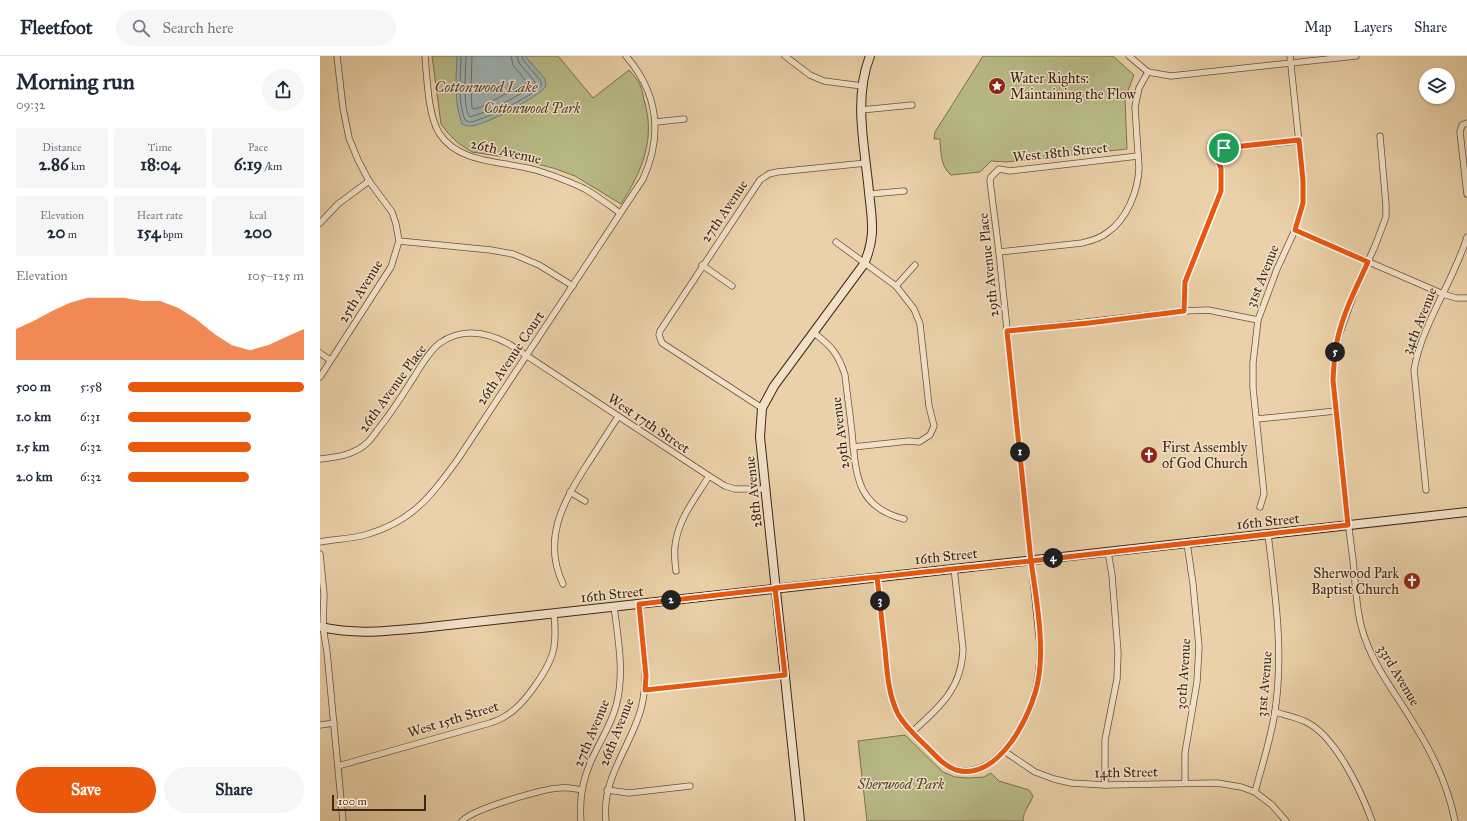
<!DOCTYPE html>
<meta charset="utf-8">
<style>
body{margin:0;font-family:"IM FELL Great Primer",serif;background:#f6f6f7;color:#1f2937;height:100vh;display:flex;flex-direction:column;font-size:15px;white-space:nowrap}
*{box-sizing:border-box;margin:0}
p{font-size:13px;color:#747a83}
.icon{flex:none;width:22px;height:22px;fill:none;stroke:currentColor;stroke-width:2;stroke-linecap:round;stroke-linejoin:round}
.map{position:relative;flex:1;overflow:hidden}
.side{display:flex;flex-direction:column;background:#fff;width:320px}
.side>*{flex:none}
.controls{position:absolute;left:1099px;top:12px;display:grid;gap:8px}
.controls a{display:grid;place-items:center;width:36px;height:36px;border-radius:50%;background:#fff;box-shadow:0 1px 3px #0004;font-size:20px}
.scale{position:absolute;left:12px;bottom:10px;width:94px;box-sizing:border-box;padding-left:4px;border:2px solid #3e2717;border-top:0;font-size:11px;line-height:14px;white-space:nowrap;color:#3e2717;-webkit-text-stroke:3px #f2e1c7;paint-order:stroke}
.pin{position:absolute;display:grid;place-items:center;width:34px;height:34px;color:#fff;margin:-17px;border:2px solid #fff;border-radius:50%;box-shadow:0 1px 4px #0007}
.km{position:absolute;width:20px;height:20px;margin:-10px;border-radius:50%;background:#222;color:#fff;font-size:11px;line-height:20px;text-align:center}
.round{display:grid;place-items:center;flex:none;width:42px;height:42px;border-radius:21px;background:#f6f6f7}
.head{display:flex;align-items:center;justify-content:space-between;height:68px;padding:0 16px}
h1{font-size:22px;font-weight:800;line-height:30px}
.figures{display:grid;grid-template-columns:repeat(3,1fr);gap:6px;height:68px;padding:4px 16px}
.figures div{display:grid;align-content:center;border-radius:4px;background:#f6f6f7;text-align:center}
.figures b{font-size:17px;font-weight:800}
.figures small{font-size:11px;font-weight:400}
.figures p{font-size:11px}
.chart{height:112px;padding:8px 16px}
.chart p{display:flex;justify-content:space-between}
.chart svg{width:100%;height:72px;margin-top:4px;fill:#ea580c;opacity:.7}
.button{display:flex;gap:8px;margin-top:auto;padding:8px 16px}
.button a{flex:1;height:46px;border-radius:24px;background:#ea580c;color:#fff;font-size:16px;font-weight:800;line-height:46px;text-align:center}
.button a+a{background:#f6f6f7;color:#1f2937}
ul{padding:0 16px;list-style:none;font-size:13px}
li{display:grid;grid-template-columns:64px 48px 1fr;align-items:center;height:30px}
li i{height:10px;border-radius:5px;background:#ea580c}
header{display:flex;align-items:center;gap:24px;box-sizing:border-box;height:56px;padding:0 20px;background:#fff;border-bottom:1px solid #e0e1e3}
header strong{font-size:19px}
nav{display:flex;gap:22px;margin-inline-start:auto;font-size:14px}
.search{width:280px;height:36px;background:#f6f6f7;display:flex;align-items:center;gap:10px;box-sizing:border-box;padding:0 14px;border-radius:22px;color:#747a83;font-size:15px}
main{display:flex;flex:1;min-height:0}
.map>svg:first-child{display:block}
.green{fill:#b8bb87;stroke:#7b714f}
.water{fill:#9db4b4;stroke:#777c75}
.lines{fill:none;stroke-linecap:round;stroke-linejoin:round}
.shore{stroke:#6e6e66;stroke-width:1}
.street-casing{stroke:#69523c;stroke-width:7}
.secondary-casing{stroke:#3e2717;stroke-width:10}
.street{stroke:#f2e1c7;stroke-width:5.5}
.secondary{stroke:#f2e1c7;stroke-width:8}
.route-casing{stroke:#fff;stroke-width:8}
.route{stroke:#ea580c;stroke-width:5}
.labels{text-anchor:middle;stroke-width:3;stroke-linejoin:round;paint-order:stroke}
.poi-label{font-size:14px;fill:#3e2717;stroke:#f2e1c7;text-anchor:start}
.park-label{font-size:14px;font-style:italic;fill:#56452d;stroke:#f2e1c7}
.street-label{font-size:14px;fill:#3e2717;stroke:#f2e1c7}
.water-label{font-size:15px;font-style:italic;fill:#564a3e;stroke:#f2e1c7}
</style>
<header>
<strong>Fleetfoot</strong>
<div class="search"><svg class="icon" aria-label="search" viewBox="0 0 24 24"><circle cx="10" cy="10" r="6"/><path d="M15 15l6 6"/></svg>Search here</div>
<nav><a>Map</a><a>Layers</a><a>Share</a></nav>
</header>
<main>
<section class="side">
<div class="head"><div><h1>Morning run</h1><p>09:32</p></div><a class="round"><svg class="icon" aria-label="share" viewBox="0 0 24 24"><path d="M12 15V3M7 8l5-5 5 5M5 13v7h14v-7"/></svg></a></div>
<div class="figures">
<div><p>Distance</p><b>2.86<small> km</small></b></div>
<div><p>Time</p><b>18:04</b></div>
<div><p>Pace</p><b>6:19<small> /km</small></b></div>
</div>
<div class="figures">
<div><p>Elevation</p><b>20<small> m</small></b></div>
<div><p>Heart rate</p><b>154<small> bpm</small></b></div>
<div><p>kcal</p><b>200</b></div>
</div>
<div class="chart"><p><span>Elevation</span>105–125 m</p>
<svg viewBox="0 0 160 44" preserveAspectRatio="none"><path d="M0 44V25L10 20L20 14L30 9L40 6L50 6L60 6L70 8L80 8L90 12L100 19L110 28L120 35L130 38L140 35L150 30L160 25V44z"/></svg>
</div>
<ul>
<li><b>500 m</b>5:58<i style="width:100%"></i></li>
<li><b>1.0 km</b>6:31<i style="width:70%"></i></li>
<li><b>1.5 km</b>6:32<i style="width:70%"></i></li>
<li><b>2.0 km</b>6:32<i style="width:69%"></i></li>
</ul>
<div class="button"><a>Save</a><a>Share</a></div>
</section>
<div class="map">
<svg width="1147" height="765" viewBox="0 0 1147 765">
<rect width="100%" height="100%" fill="#ebd1a9"/>
<filter id="stains"><feTurbulence type="fractalNoise" baseFrequency=".005" numOctaves="4"/><feColorMatrix values="0 0 0 0 .2 0 0 0 0 .09 0 0 0 0 .02 0 0 0 .5 -.17"/></filter>
<radialGradient id="worn" r=".72"><stop offset=".6" stop-color="#630" stop-opacity="0"/><stop offset="1" stop-color="#630" stop-opacity=".3"/></radialGradient>
<g class="green">
<path d="M112,0H238L273,42L309,14C313,18 317,23 320,29C322,33 323,39 324,44C336,83 322,115 301,148L255,120L233,112L192,102L152,96L138,87L128,77L121,68Z"/>
<path d="M663,0H793L814,19L805,43L807,93L686,106L671,105L660,116L631,119C620,110 621,96 620,83H614L615,76Z"/>
<path d="M585,679L623,716L635,721L648,722L664,721L671,717L679,725L709,734L713,740C710,749 703,755 703,765H547L538,685Z"/>
</g>
<path class="water" d="M137,0H205L225,23L226,30C219,41 165,69 151,70C148,70 145,69 142,68C134,46 136,23 137,0Z"/>
<g class="lines">
<g class="shore">
<path d="M141,0C141,21 137,44 145,64C146,65 149,66 151,66C161,65 214,39 220,31C222,28 221,28 221,25L203,4L202,0"/>
<path d="M146,0C146,12 142,53 150,61C169,56 199,40 215,28V26L199,7L197,0"/>
<path d="M152,0L151,35L152,52L154,53L161,51L206,27V25L193,9L191,0"/>
</g>
<g class="street-casing">
<g id="street">
<path d="M105,0C107,22 108,59 119,77C141,111 189,104 222,116C237,121 251,126 265,133C277,140 289,149 300,157"/>
<path d="M465,0L490,19L504,25L542,30"/>
<path d="M809,0L828,16L851,20L1036,0"/>
<path d="M541,54L592,49"/>
<path d="M336,66L364,63"/>
<path d="M1147,67L1142,69L1140,76L1147,138"/>
<path d="M1060,80L1066,149V161L1055,190L1036,232L1018,282L1014,306L1013,324C1019,384 1025,444 1033,504C1036,531 1036,560 1046,585C1057,615 1078,641 1094,668C1113,698 1128,730 1135,765"/>
<path d="M550,138L584,135"/>
<path d="M0,167L18,148L49,125"/>
<path d="M975,174L1123,238L1136,242H1147"/>
<path d="M79,185L171,194L193,198L219,209L253,230"/>
<path d="M516,186L576,230L594,253L600,268L609,350L614,370L610,379L599,386L589,385L533,391"/>
<path d="M679,196L762,187C771,185 781,182 788,176C807,163 818,135 819,112L815,51L819,32L828,16"/>
<path d="M382,209L412,230"/>
<path d="M576,230L595,209"/>
<path d="M863,255L865,226L901,135V112L898,105L900,97L904,92L979,85"/>
<path d="M687,275L863,255L888,254L938,264"/>
<path d="M493,276C511,290 518,297 525,319C527,338 530,357 532,377C536,418 536,451 584,463"/>
<path d="M0,297L10,304"/>
<path d="M0,321L71,211L79,185L76,168L72,156L49,125L38,104L29,82L23,52L17,0"/>
<path d="M442,352L342,287L339,279L340,275L440,124L449,118L457,116L546,107"/>
<path d="M937,363L1016,355"/>
<path d="M0,403C17,401 35,399 48,386C52,382 56,376 59,372C72,356 83,338 94,321C101,310 109,295 120,287C143,271 167,276 189,288L389,420L405,430L415,433H445"/>
<path d="M1106,434L1094,314C1102,267 1133,227 1147,181"/>
<path d="M250,436L265,445"/>
<path d="M940,451L944,438L933,332V307L938,264L957,213L975,174L983,147V125L970,0"/>
<path d="M0,486C15,483 31,483 45,479C92,466 111,440 138,403L323,123C343,79 338,37 306,0"/>
<path d="M0,498L4,538L3,571L7,596L23,765"/>
<path d="M356,515C355,507 354,498 355,490C358,463 375,443 389,420"/>
<path d="M557,521C560,545 562,569 565,593C567,615 568,638 578,658C585,672 599,683 610,694C618,702 626,711 637,714C644,715 653,715 660,712C682,704 705,669 712,647C718,628 720,610 720,591L679,196L670,125L671,121L679,113L690,115L818,100"/>
<path d="M243,528C222,483 243,447 266,410C277,394 287,377 298,361"/>
<path d="M325,634L465,619"/>
<path d="M955,656C965,659 975,661 984,665C1015,678 1041,735 1052,765"/>
<path d="M0,669L14,667"/>
<path d="M592,676C620,651 642,632 643,593L634,512"/>
<path d="M684,695L715,716L734,723L751,727L785,729L897,727L921,731L935,736L952,749L966,765"/>
<path d="M18,710L170,667C176,665 182,663 187,659C204,649 231,611 234,591C236,580 235,568 234,557"/>
<path d="M865,727V697L877,626L879,591L873,528L867,487"/>
<path d="M785,729V684L797,623L798,597L792,519L788,496"/>
<path d="M287,734L309,737L370,730"/>
<path d="M935,736C942,709 951,683 955,655C964,596 955,537 948,478"/>
<path d="M142,765C153,753 222,733 240,732C248,731 255,733 262,734"/>
<path d="M261,765C259,744 263,722 272,703C280,685 291,669 296,650C305,618 298,583 294,550"/>
<path d="M286,765C281,723 310,692 321,653C330,619 322,583 319,548"/>
</g>
</g>
<g class="secondary-casing">
<g id="secondary">
<path d="M0,571C37,579 64,575 101,572L1147,456"/>
<path d="M480,765L440,381L442,352L454,330L544,208C556,180 552,165 549,136C545,92 533,43 550,0"/>
</g>
</g>
<use href="#street" class="street"/>
<use href="#secondary" class="secondary"/>
</g>
<g class="lines">
<g class="route-casing">
<path id="route" d="M904,92L900,97L898,105L901,112V135L865,226L864,255L769,267L687,275L711,505C580,518 450,533 319,548L326,620L325,634L465,619L455,532L557,521C560,545 562,569 565,593C567,615 568,638 578,658C585,671 597,681 608,692C616,700 624,710 636,714C679,726 712,658 718,625C725,588 716,542 711,505L1028,469L1013,324C1014,310 1014,295 1018,281C1024,255 1037,230 1048,206L975,174L983,147V125L979,84L904,92"/>
</g>
<use href="#route" class="route"/>
</g>
<defs>
<g id="sight-disc" transform="scale(0.9)"><circle r="9.5" fill="#8f2418" stroke="#f2e1c7"/><path d="M0-6L1.8-2.2L6-1.7L2.9 1.2L3.7 5.4L0 3.3L-3.7 5.4L-2.9 1.2L-6-1.7L-1.8-2.2Z" fill="#fff"/></g>
<g id="church-disc" transform="scale(0.9)"><circle r="9.5" fill="#8f2418" stroke="#f2e1c7"/><path d="M-1.2-6h2.4v3.5h3.3v2.4h-3.3V6h-2.4V-.1h-3.3v-2.4h3.3Z" fill="#fff"/></g>
</defs>
<g fill-rule="evenodd">
<use href="#sight-disc" x="677" y="30"/>
<use href="#church-disc" x="829" y="399"/>
<use href="#church-disc" x="1092" y="525"/>
</g>
<g class="labels">
<g class="poi-label">
<text x="690" y="27">Water Rights:<tspan x="690" dy="16">Maintaining the Flow</tspan></text>
<text x="842" y="396">First Assembly<tspan x="842" dy="16">of God Church</tspan></text>
<text x="1079" y="522" text-anchor="end">Sherwood Park<tspan x="1079" dy="16">Baptist Church</tspan></text>
</g>
<g class="park-label">
<text x="212" y="57">Cottonwood Park</text>
<text x="581" y="733">Sherwood Park</text>
</g>
<g class="street-label">
<text transform="translate(186 95) rotate(13)" y="5">26th Avenue</text>
<text transform="translate(740 96) rotate(-6)" y="5">West 18th Street</text>
<text transform="translate(404 155) rotate(-56)" y="5">27th Avenue</text>
<text transform="translate(668 209) rotate(-96)" y="5">29th Avenue Place</text>
<text transform="translate(942 220) rotate(-68)" y="5">31st Avenue</text>
<text transform="translate(40 235) rotate(-58)" y="5">25th Avenue</text>
<text transform="translate(1099 265) rotate(-68)" y="5">34th Avenue</text>
<text transform="translate(190 302) rotate(-56)" y="5">26th Avenue Court</text>
<text transform="translate(72 332) rotate(-54)" y="5">26th Avenue Place</text>
<text transform="translate(329 367) rotate(34)" y="5">West 17th Street</text>
<text transform="translate(520 377) rotate(-97)" y="5">29th Avenue</text>
<text transform="translate(433 436) rotate(-96)" y="5">28th Avenue</text>
<text transform="translate(948 465) rotate(-6)" y="5">16th Street</text>
<text transform="translate(626 500) rotate(-6)" y="5">16th Street</text>
<text transform="translate(292 538) rotate(-6)" y="5">16th Street</text>
<text transform="translate(863 618) rotate(-86)" y="5">30th Avenue</text>
<text transform="translate(1079 619) rotate(59)" y="5">33rd Avenue</text>
<text transform="translate(944 628) rotate(-85)" y="5">31st Avenue</text>
<text transform="translate(133 663) rotate(-17)" y="5">West 15th Street</text>
<text transform="translate(296 676) rotate(-68)" y="5">26th Avenue</text>
<text transform="translate(271 677) rotate(-67)" y="5">27th Avenue</text>
<text transform="translate(806 716) rotate(-1)" y="5">14th Street</text>
</g>
<g class="water-label">
<text x="166" y="36">Cottonwood Lake</text>
</g>
</g>
<rect width="100%" height="100%" filter="url(#stains)"/>
<rect width="100%" height="100%" fill="url(#worn)"/>
</svg>
<div class="controls">
<a><svg class="icon" aria-label="layers" viewBox="0 0 24 24"><path d="M12 4l9 5-9 5-9-5zM3 14l9 5 9-5"/></svg></a>
</div>
<div class="scale">100 m</div>
<div class="pin" style="left:904px;top:92px;background:#1e9e55"><svg class="icon" aria-label="arrive" viewBox="0 0 24 24"><path d="M6 21V4h12l-3 4 3 4H6"/></svg></div>
<b class="km" style="left:700px;top:396px">1</b>
<b class="km" style="left:351px;top:544px">2</b>
<b class="km" style="left:560px;top:545px">3</b>
<b class="km" style="left:733px;top:502px">4</b>
<b class="km" style="left:1015px;top:296px">5</b>
</div>
</main>
